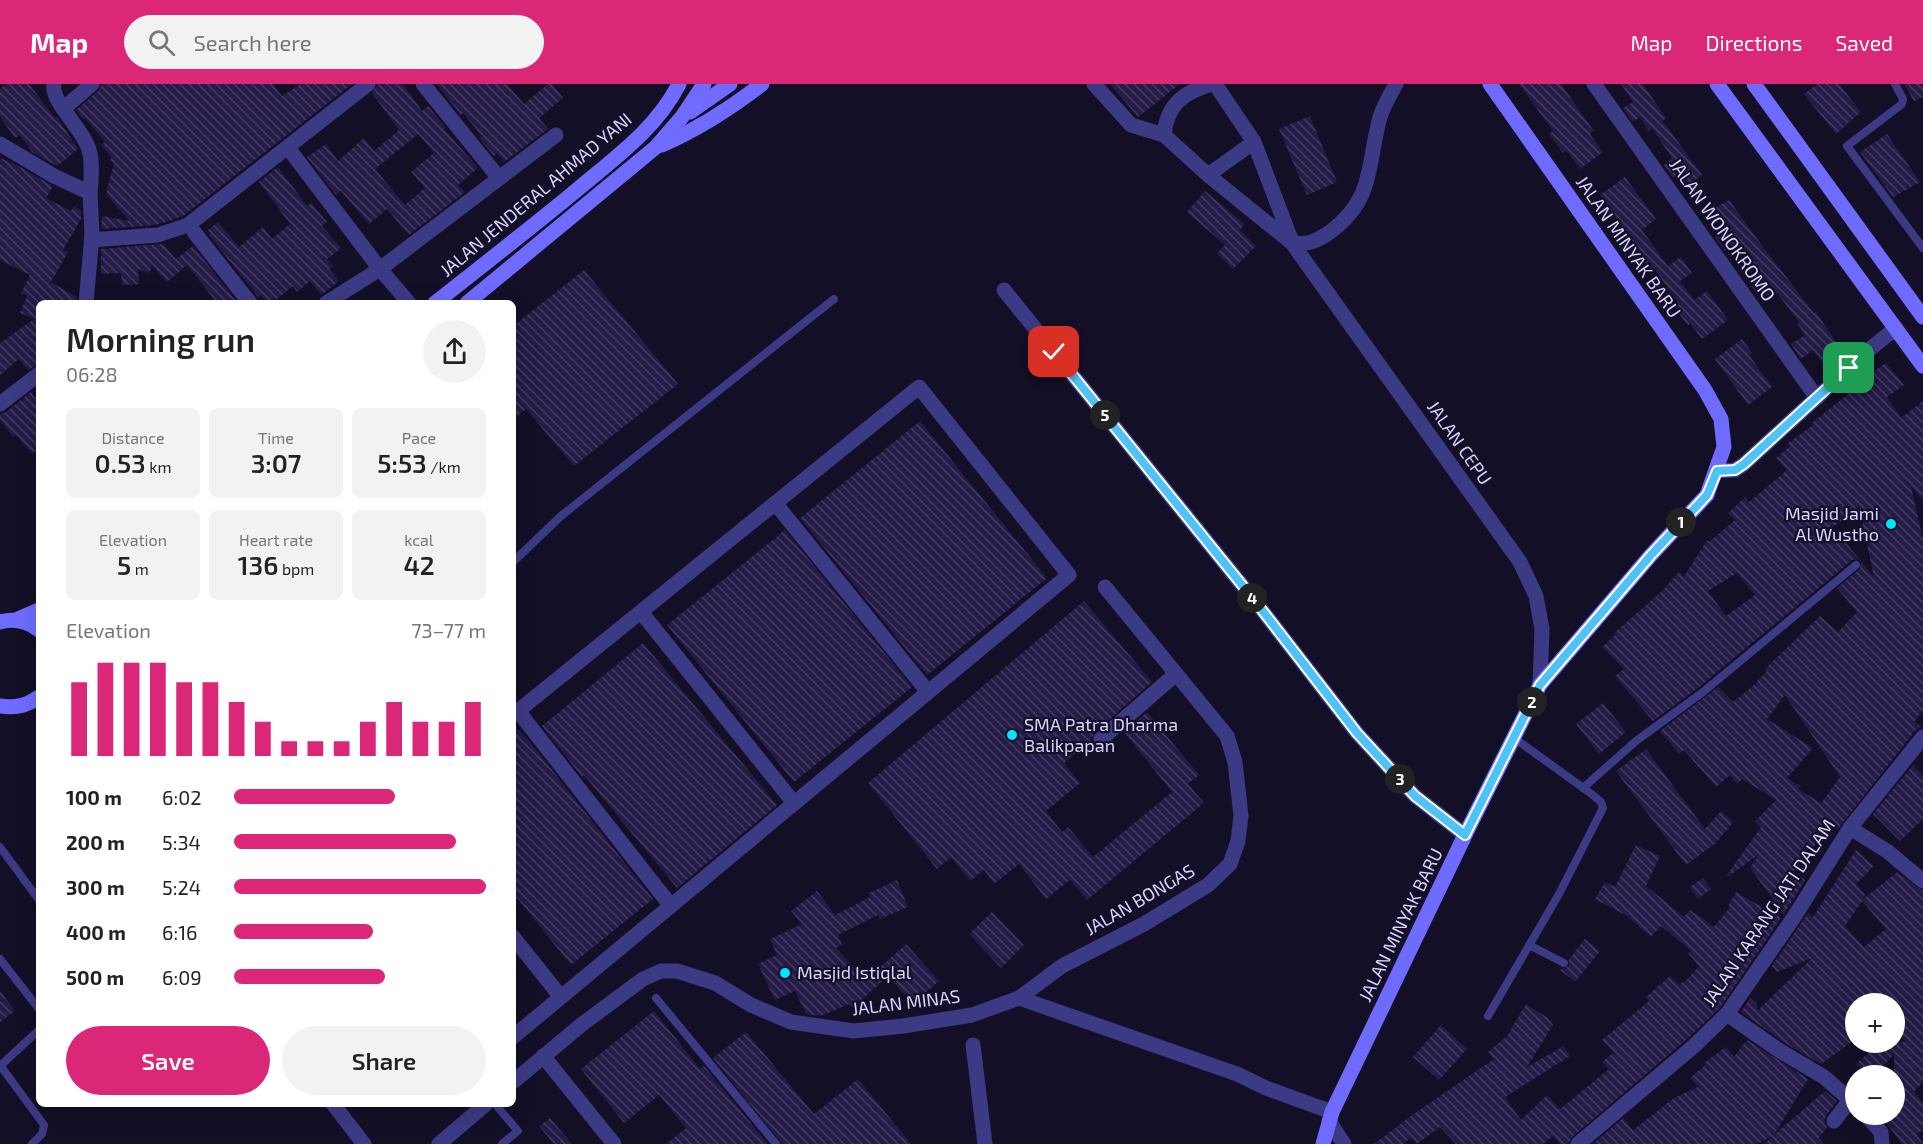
<!DOCTYPE html>
<meta charset="utf-8">
<style>
body{margin:0;font-family:"Exo 2",sans-serif;background:#f2f2f2;color:#222;height:100vh;display:flex;flex-direction:column;font-size:22px;white-space:nowrap}
*{box-sizing:border-box;margin:0}
p{font-size:20px;color:#767676}
.icon{flex:none;width:33px;height:33px;fill:none;stroke:currentColor;stroke-width:2;stroke-linecap:round;stroke-linejoin:round}
.map{position:relative;flex:1;overflow:hidden}
.panel{position:absolute;left:36px;top:216px;width:480px;height:807px;display:flex;flex-direction:column;background:#fff;border-radius:9px;box-shadow:0 6px 24px #0002}
.panel>*{flex:none}
.tools{position:absolute;left:1845px;top:909px;display:grid;gap:12px}
.tools a{display:grid;place-items:center;width:60px;height:60px;border-radius:50%;background:#fff;box-shadow:0 6px 24px #0002;font-size:30px}
.pin{position:absolute;display:grid;place-items:center;width:51px;height:51px;color:#fff;margin:-26px;border-radius:12px;box-shadow:0 3px 9px #0006}
.km{position:absolute;width:30px;height:30px;margin:-15px;border-radius:50%;background:#222;color:#fff;font-size:16px;line-height:30px;text-align:center}
.round{display:grid;place-items:center;flex:none;width:63px;height:63px;border-radius:32px;background:#f2f2f2}
.overview{display:flex;align-items:center;justify-content:space-between;height:102px;padding:0 30px}
h1{font-size:33px;font-weight:600;line-height:45px}
.figures{display:grid;grid-template-columns:repeat(3,1fr);gap:9px;height:102px;padding:6px 30px}
.figures div{display:grid;align-content:center;border-radius:9px;background:#f2f2f2;text-align:center}
.figures b{font-size:26px;font-weight:600}
.figures small{font-size:16px;font-weight:400}
.figures p{font-size:16px}
.chart{height:168px;padding:12px 30px}
.chart p{display:flex;justify-content:space-between}
.chart svg{width:100%;height:108px;margin-top:6px;stroke:#db2777;stroke-width:6}
.primary-button{display:flex;gap:12px;margin-top:auto;padding:12px 30px}
.primary-button a{flex:1;height:69px;border-radius:36px;background:#db2777;color:#fff;font-size:24px;font-weight:600;line-height:69px;text-align:center}
.primary-button a+a{background:#f2f2f2;color:#222}
ul{padding:0 30px;list-style:none;font-size:20px}
li{display:grid;grid-template-columns:96px 72px 1fr;align-items:center;height:45px}
li i{height:15px;border-radius:8px;background:#db2777}
header{display:flex;align-items:center;gap:36px;box-sizing:border-box;height:84px;padding:0 30px;background:#db2777;color:#fff}
header strong{font-size:28px}
nav{display:flex;gap:33px;margin-inline-start:auto;font-size:21px}
.search{width:420px;height:54px;background:#f2f2f2;display:flex;align-items:center;gap:15px;box-sizing:border-box;padding:0 21px;border-radius:33px;color:#767676;font-size:22px}
.map>svg:first-child{display:block}
.building{fill:url(#building-back-hatch);fill-rule:evenodd}
.lines{fill:none;stroke-linecap:round;stroke-linejoin:round}
.lane{stroke:#3d3a85;stroke-width:8}
.street{stroke:#3d3a85;stroke-width:15}
.secondary{stroke:#6f6bff;stroke-width:15}
.route-casing{stroke:#fff;stroke-width:12}
.route{stroke:#4fc3f7;stroke-width:8}
.poi-dot{fill:#00e5ff;stroke:#130f26;stroke-width:2}
.labels{text-anchor:middle;stroke-width:4.5;stroke-linejoin:round;paint-order:stroke}
.street-label{font-size:18px;fill:#d9d4ff;stroke:#130f26}
.poi-label{font-size:18px;fill:#d9d4ff;stroke:#130f26;text-anchor:start}
</style>
<header>
<strong>Map</strong>
<div class="search"><svg class="icon" aria-label="search" viewBox="0 0 24 24"><circle cx="10" cy="10" r="6"/><path d="M15 15l6 6"/></svg>Search here</div>
<nav><a>Map</a><a>Directions</a><a>Saved</a></nav>
</header>
<div class="map">
<svg width="1923" height="1060" viewBox="0 0 1923 1060">
<defs>
<pattern id="building-back-hatch" width="6" height="6" patternUnits="userSpaceOnUse" patternTransform="scale(1.5)"><rect width="6" height="6" fill="#241b47"/><path d="M-1 5l2 2M0 0l6 6M5-1l2 2" fill="none" stroke="#433b63"/></pattern>
</defs>
<rect width="100%" height="100%" fill="#130f26"/>
<g class="building">
<path d="M6,0H29L55,34L57,33L78,65L57,82L32,68L20,51L15,54L0,33V5Z"/>
<path d="M102,0H273L282,12L300,0H352L183,132L156,141L101,145L102,132L129,137L106,110L114,79L110,76L112,74L101,61L105,58L85,34L83,35L76,26L98,7Z"/>
<path d="M378,0H403L422,27L428,22L446,44L444,45L478,84L458,101L465,108L409,151L387,125L369,140L341,107L336,111L307,73L326,60L338,77L364,54L374,67L399,46L372,9ZM418,50L434,69L411,88L425,104L405,121L375,85Z"/>
<path d="M436,0H507L524,20L548,0H552L563,14L539,34L548,45L504,78L497,69L494,72L479,54L482,52L463,29L461,31Z"/>
<path d="M1110,0H1180L1138,33Z"/>
<path d="M1519,0H1561L1594,47L1590,50L1603,68L1580,85L1567,67L1563,69L1549,50L1553,47Z"/>
<path d="M1621,0H1643L1666,34L1663,37L1702,91L1689,100L1681,89L1673,94L1664,81L1672,74L1652,44L1649,47L1640,33L1633,38L1623,24L1633,18Z"/>
<path d="M1817,0H1839L1861,28L1836,50L1804,10Z"/>
<path d="M1904,0H1923V13L1914,17Z"/>
<path d="M1310,32L1337,98L1307,111L1279,45Z"/>
<path d="M1887,50L1920,98L1893,113L1860,68Z"/>
<path d="M0,74L13,79L53,102L46,114L71,127L74,122L81,127V135L63,166L68,168L51,198L77,213L76,219H39V280L28,286L19,275L0,291V259L34,235L20,229L27,212L21,209L30,191L0,176Z"/>
<path d="M278,83L307,122L311,119L327,138L322,142L341,164L327,175L333,182L329,185L339,197L321,211L310,197L297,208L293,202L272,219H268L261,211L258,213L255,209L209,151L210,149L208,146L218,138L239,163L263,143L272,155L290,140L259,98Z"/>
<path d="M1625,93L1656,135L1642,146L1668,182L1681,173L1692,189L1680,197L1694,216L1707,207L1728,236L1702,255L1690,239L1688,242L1673,221L1678,218L1654,184L1649,188L1632,165L1636,161L1600,111Z"/>
<path d="M1205,107L1245,140L1240,146L1256,162L1233,185L1217,169L1225,161L1187,128Z"/>
<path d="M1729,116L1760,159L1814,229L1816,228L1843,269L1825,283L1813,266L1801,275L1791,260L1805,251L1797,239L1799,238L1777,209L1769,213L1766,209L1760,213L1752,203L1764,194L1737,159L1725,167L1714,153L1727,144L1713,125Z"/>
<path d="M161,160L165,162L176,175L193,162L238,219H217L187,181L167,198L152,181L149,189L138,185L139,200L122,201L121,189L101,190V165Z"/>
<path d="M584,186L678,300L574,382L526,325L513,336V242Z"/>
<path d="M1742,255L1752,269L1749,271L1772,303L1748,321L1715,275Z"/>
<path d="M1886,279L1904,301L1887,313L1901,334L1923,317V417L1911,402L1923,456V626L1914,638L1921,643L1915,647L1837,746L1832,743L1820,758L1818,757L1805,776L1793,787L1805,796L1784,830L1750,784L1758,771L1729,792L1727,791L1761,743L1755,737L1776,716L1742,695L1737,700L1730,691L1716,703L1684,666L1679,670L1660,647L1718,603L1733,618L1758,598L1757,597L1767,587L1765,585L1820,532L1838,548L1857,528L1837,504L1860,485L1861,478L1858,475L1852,476L1699,603L1653,637L1615,592L1624,585L1602,563L1615,551L1614,549L1661,508L1679,488L1684,493L1707,456L1709,458L1735,436L1728,429L1745,413L1749,418L1787,386L1776,374L1790,362L1788,359L1813,341L1812,339L1858,302L1856,299ZM1859,422L1874,493L1833,443ZM1737,489L1755,511L1726,532L1708,507ZM1785,611L1840,693L1821,719L1798,705L1800,702L1787,694L1813,664L1767,635Z"/>
<path d="M31,308L39,319V364L32,370L16,351L13,353L0,336V330L6,328Z"/>
<path d="M920,337L1047,494L927,591L800,434Z"/>
<path d="M785,446L912,603L794,698L667,541Z"/>
<path d="M1084,517L1152,598L1095,648L1091,656L1064,679L1080,699L1046,727L1062,748L1068,743L1093,773L1172,708L1124,648L1147,628L1199,691L1188,700L1204,719L1087,816L1070,796L1046,815L1019,780L994,800L984,786L970,797L951,773L937,785L868,699Z"/>
<path d="M643,559L777,721L677,804L584,691L582,693L542,642Z"/>
<path d="M1603,619L1626,648L1599,670L1576,640Z"/>
<path d="M513,641L527,654L653,815L571,881L513,809Z"/>
<path d="M1646,665L1705,745L1721,727L1733,738L1716,759L1686,781L1616,687Z"/>
<path d="M1913,681L1923,692V735L1900,757L1873,730Z"/>
<path d="M1636,761L1660,772L1646,802L1684,833L1690,826L1714,843L1730,823L1728,822L1736,808L1781,834L1720,924L1687,955L1572,1053L1568,1060H1560L1553,1052L1543,1060H1456L1440,1043L1417,1060L1411,1054L1403,1060H1374L1412,1031L1494,975L1488,968L1507,952L1526,920L1548,934L1553,941L1527,983L1564,962L1570,972L1505,1013L1521,1036L1547,1011L1560,1025L1609,985L1602,978L1614,968L1602,956L1649,917L1646,913L1670,892L1680,901L1682,898L1684,899L1699,882L1688,869L1691,867L1661,842L1651,853L1627,832L1595,815L1605,798L1615,803Z"/>
<path d="M1856,766L1874,782L1856,800L1865,811L1862,816L1897,788L1923,807V998L1914,1007L1923,1019V1046L1917,1050L1923,1060H1902L1880,1030H1894V970L1875,992H1869L1856,980L1881,958H1906L1896,946L1899,944L1894,939V920H1856V955L1821,980L1785,959L1741,928L1750,914L1756,919L1758,926L1812,874L1777,888L1772,882L1808,829L1813,833ZM1862,817L1886,845L1864,863L1845,842Z"/>
<path d="M1703,794L1711,805L1698,815L1690,803Z"/>
<path d="M897,796L908,823L880,835L878,831L838,851L842,861L836,864L866,896L906,860L939,897L913,920L888,892L853,924L849,920L821,932L806,930L795,907L775,916L758,880L777,871L770,855L802,840L791,827L817,807L835,831L870,813L869,809Z"/>
<path d="M992,828L1024,861L1001,884L969,850Z"/>
<path d="M1585,855L1600,867L1575,898L1560,886L1569,882V875Z"/>
<path d="M0,907L15,927L0,938Z"/>
<path d="M654,927L700,985L704,982L768,1060H666L686,1044L659,1011L624,1039L581,985Z"/>
<path d="M1441,941L1467,965L1439,996L1413,973Z"/>
<path d="M746,948L814,1030L858,995L911,1060H782L713,974Z"/>
<path d="M1747,956L1808,995L1774,1051L1825,1007L1837,1017L1826,1032L1824,1036L1827,1043L1819,1054L1824,1060H1764L1773,1052L1757,1060H1593L1623,1034L1633,1046L1674,1014L1698,1003L1690,994L1705,981L1704,979L1726,963L1734,973Z"/>
<path d="M550,1034L572,1060H554L539,1042Z"/>
</g>
<g class="lines">
<g class="lane">
<path d="M1895,0L1903,15L1902,20L1847,62L1923,164"/>
<path d="M513,478L561,432L834,215"/>
<path d="M1583,704L1636,657L1703,608L1856,481"/>
<path d="M0,763L39,816"/>
<path d="M1529,861L1564,879"/>
<path d="M0,875L39,925"/>
<path d="M656,914L776,1060"/>
<path d="M1488,932L1559,810L1603,724L1601,718L1593,711L1514,654"/>
<path d="M0,981L44,1041L42,1050L32,1060"/>
<path d="M0,982L39,946"/>
<path d="M495,1020L518,1047L502,1060"/>
</g>
<g class="street">
<path d="M54,0C50,17 84,46 89,66C93,79 91,95 90,109"/>
<path d="M423,0L499,94"/>
<path d="M1094,0L1131,41L1164,51L1208,91L1292,159L1520,478L1536,512L1542,545L1540,601"/>
<path d="M1215,0L1254,58L1292,158"/>
<path d="M1594,0L1817,314"/>
<path d="M64,24L92,0"/>
<path d="M1164,51C1167,20 1184,8 1212,0"/>
<path d="M0,60L54,92L90,109L92,151L86,219"/>
<path d="M292,69L380,185L409,219"/>
<path d="M1208,91L1254,58"/>
<path d="M194,148L250,219"/>
<path d="M91,156L158,151L188,141L368,0"/>
<path d="M1292,159C1308,161 1317,157 1330,148C1375,115 1367,80 1380,33C1384,21 1390,11 1396,0"/>
<path d="M1004,206L1255,517L1357,649L1415,712L1465,751"/>
<path d="M326,219L380,185L556,51"/>
<path d="M0,320L39,290"/>
<path d="M1717,387L1735,386L1744,380L1870,265L1896,244"/>
<path d="M775,419L928,608"/>
<path d="M641,528L794,719"/>
<path d="M518,627L671,822"/>
<path d="M513,631L919,303L1069,491L513,953"/>
<path d="M1101,655L1176,590"/>
<path d="M1850,744L1887,767L1923,797"/>
<path d="M513,853L561,913"/>
<path d="M1019,914L1237,990L1266,1004L1332,1028"/>
<path d="M1727,930L1780,967L1824,993L1856,1021"/>
<path d="M973,961L985,1060"/>
<path d="M543,972L614,1060"/>
<path d="M513,998L581,941L643,895L661,887H677L715,899L751,921L791,938L854,947L903,942L972,931L1019,914L1062,882L1144,840L1208,801L1230,780L1238,757L1241,732L1235,678L1227,652L1105,503"/>
<path d="M333,1020L364,1060"/>
<path d="M1865,1030L1881,1048L1882,1060"/>
<path d="M1329,1037L1344,1060"/>
<path d="M1834,1037L1850,1016"/>
<path d="M439,1060L486,1020"/>
<path d="M1578,1060L1694,962L1727,930L1794,833L1850,744L1923,653"/>
</g>
<g class="secondary">
<path d="M1717,0L1923,282"/>
<path d="M1754,0L1923,233"/>
<path d="M690,28L730,0"/>
<path d="M662,61C698,45 731,24 762,0"/>
<path d="M435,219C483,181 531,144 578,105C616,73 656,45 679,0"/>
<path d="M467,219L656,63L682,33L704,0"/>
<path d="M16,536L39,526"/>
<path d="M0,538C14,534 27,537 39,546"/>
<path d="M0,622C16,624 26,622 39,613"/>
<path d="M1323,1060L1332,1028L1465,751L1540,601L1651,471L1707,411L1724,363L1721,335L1705,306L1490,0"/>
</g>
</g>
<g class="lines">
<g class="route-casing">
<path id="route" d="M1054,268L1255,517L1357,649L1415,712L1465,751L1540,601L1651,471L1707,411L1717,387L1735,386L1744,380L1849,284"/>
</g>
<use href="#route" class="route"/>
</g>
<g class="poi-dot">
<circle cx="1891" cy="440" r="6"/>
<circle cx="1012" cy="651" r="6"/>
<circle cx="785" cy="889" r="6"/>
</g>
<g class="labels">
<g class="street-label">
<text transform="translate(536 111) rotate(-40)" y="6">JALAN JENDERAL AHMAD YANI</text>
<text transform="translate(1722 146) rotate(55)" y="6">JALAN WONOKROMO</text>
<text transform="translate(1628 163) rotate(55)" y="6">JALAN MINYAK BARU</text>
<text transform="translate(1459 359) rotate(55)" y="6">JALAN CEPU</text>
<text transform="translate(1140 816) rotate(-30)" y="6">JALAN BONGAS</text>
<text transform="translate(1769 829) rotate(-56)" y="6">JALAN KARANG JATI DALAM</text>
<text transform="translate(1401 841) rotate(-64)" y="6">JALAN MINYAK BARU</text>
<text transform="translate(906 919) rotate(-7)" y="6">JALAN MINAS</text>
</g>
<g class="poi-label">
<text x="1879" y="436" text-anchor="end">Masjid Jami<tspan x="1879" dy="21">Al Wustho</tspan></text>
<text x="1024" y="647">SMA Patra Dharma<tspan x="1024" dy="21">Balikpapan</tspan></text>
<text x="797" y="895">Masjid Istiqlal</text>
</g>
</g>
</svg>
<div class="tools">
<a>+</a>
<a>−</a>
</div>
<div class="pin" style="left:1849px;top:284px;background:#1e9e55"><svg class="icon" aria-label="arrive" viewBox="0 0 24 24"><path d="M6 21V4h12l-3 4 3 4H6"/></svg></div>
<div class="pin" style="left:1054px;top:268px;background:#d93025"><svg class="icon" aria-label="check" viewBox="0 0 24 24"><path d="M5 12l5 5 9-10"/></svg></div>
<b class="km" style="left:1681px;top:438px">1</b>
<b class="km" style="left:1532px;top:618px">2</b>
<b class="km" style="left:1400px;top:695px">3</b>
<b class="km" style="left:1252px;top:514px">4</b>
<b class="km" style="left:1105px;top:331px">5</b>
<section class="panel">
<div class="overview"><div><h1>Morning run</h1><p>06:28</p></div><a class="round"><svg class="icon" aria-label="share" viewBox="0 0 24 24"><path d="M12 15V3M7 8l5-5 5 5M5 13v7h14v-7"/></svg></a></div>
<div class="figures">
<div><p>Distance</p><b>0.53<small> km</small></b></div>
<div><p>Time</p><b>3:07</b></div>
<div><p>Pace</p><b>5:53<small> /km</small></b></div>
</div>
<div class="figures">
<div><p>Elevation</p><b>5<small> m</small></b></div>
<div><p>Heart rate</p><b>136<small> bpm</small></b></div>
<div><p>kcal</p><b>42</b></div>
</div>
<div class="chart"><p><span>Elevation</span>73–77 m</p>
<svg viewBox="0 0 160 44" preserveAspectRatio="none"><path d="M5 44V14M15 44V6M25 44V6M35 44V6M45 44V14M55 44V14M65 44V22M75 44V30M85 44V38M95 44V38M105 44V38M115 44V30M125 44V22M135 44V30M145 44V30M155 44V22"/></svg>
</div>
<ul>
<li><b>100 m</b>6:02<i style="width:64%"></i></li>
<li><b>200 m</b>5:34<i style="width:88%"></i></li>
<li><b>300 m</b>5:24<i style="width:100%"></i></li>
<li><b>400 m</b>6:16<i style="width:55%"></i></li>
<li><b>500 m</b>6:09<i style="width:60%"></i></li>
</ul>
<div class="primary-button"><a>Save</a><a>Share</a></div>
</section>
</div>
